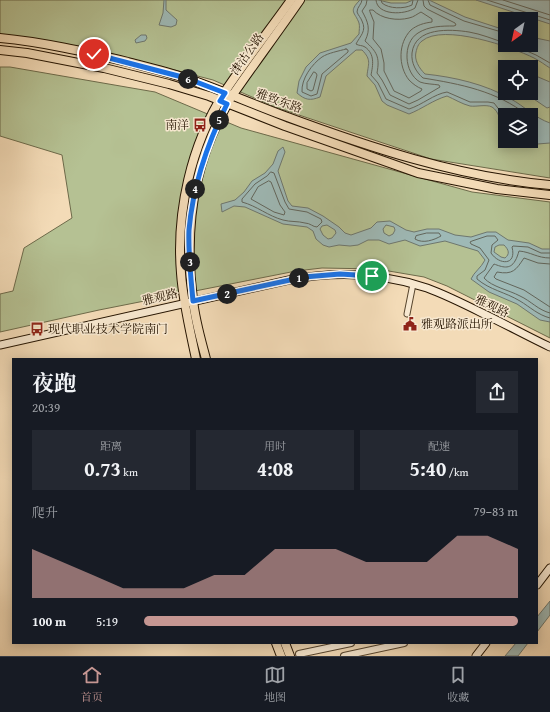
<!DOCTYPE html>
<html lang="zh">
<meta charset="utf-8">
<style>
body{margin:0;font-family:"Gentium Book Plus","Noto Serif SC",serif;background:#242831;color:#f1f3f6;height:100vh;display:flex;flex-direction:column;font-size:15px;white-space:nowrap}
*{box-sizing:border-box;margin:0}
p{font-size:13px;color:#9ea1a6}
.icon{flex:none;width:22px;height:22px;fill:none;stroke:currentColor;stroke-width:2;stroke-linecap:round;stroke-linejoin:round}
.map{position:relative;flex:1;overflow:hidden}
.drawer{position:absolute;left:12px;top:358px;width:526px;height:286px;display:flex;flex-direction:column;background:#171b24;border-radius:0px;box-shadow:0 2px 10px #0003}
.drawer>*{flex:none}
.needle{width:26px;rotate:213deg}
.fabs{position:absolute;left:498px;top:12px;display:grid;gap:8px}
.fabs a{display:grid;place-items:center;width:40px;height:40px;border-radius:0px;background:#171b24;box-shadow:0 2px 10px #0003;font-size:20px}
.pin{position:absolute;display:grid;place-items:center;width:34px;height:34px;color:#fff;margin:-17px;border:2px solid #fff;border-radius:50%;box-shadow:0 1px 4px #0007}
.km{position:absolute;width:20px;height:20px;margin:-10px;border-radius:50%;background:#222;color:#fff;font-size:11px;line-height:20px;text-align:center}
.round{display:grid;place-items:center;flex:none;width:42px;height:42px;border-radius:0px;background:#242831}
.summary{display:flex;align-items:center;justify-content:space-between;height:68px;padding:0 20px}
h1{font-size:22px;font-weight:700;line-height:30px}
.stats{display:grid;grid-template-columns:repeat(3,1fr);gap:6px;height:68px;padding:4px 20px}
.stats div{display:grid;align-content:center;border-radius:0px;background:#242831;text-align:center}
.stats b{font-size:20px;font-weight:700}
.stats small{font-size:11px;font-weight:400}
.stats p{font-size:11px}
.chart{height:112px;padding:8px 20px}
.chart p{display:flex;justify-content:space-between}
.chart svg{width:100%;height:72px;margin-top:4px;fill:#c59692;opacity:.7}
ul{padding:0 20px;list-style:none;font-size:13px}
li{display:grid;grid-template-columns:64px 48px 1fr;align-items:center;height:30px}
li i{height:10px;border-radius:5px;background:#c59692}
.tabs{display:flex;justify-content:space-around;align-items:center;height:56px;border-top:1px solid #363941;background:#171b24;font-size:11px;color:#9ea1a6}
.tabs a{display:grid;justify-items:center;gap:2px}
.tabs .active{color:#c59692}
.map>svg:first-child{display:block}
.green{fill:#b5c193;stroke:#6d6a4a;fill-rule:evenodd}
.water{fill:#9eb9b6;stroke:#6e776e;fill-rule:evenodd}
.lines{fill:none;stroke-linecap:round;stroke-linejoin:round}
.shore{stroke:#62665c;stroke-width:1}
.minor-casing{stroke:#58462e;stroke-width:7}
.tertiary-casing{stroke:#58462e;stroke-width:8}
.secondary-casing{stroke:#251401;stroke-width:9}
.primary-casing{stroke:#251401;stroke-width:10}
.minor{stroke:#f7e8d0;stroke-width:5}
.tertiary{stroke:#f7e8d0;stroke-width:6}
.secondary{stroke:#f7e8d0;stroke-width:7}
.primary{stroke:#f3dbb7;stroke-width:8}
.route-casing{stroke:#fff;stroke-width:8}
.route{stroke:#1a73e8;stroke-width:5}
.labels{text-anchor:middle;stroke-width:3;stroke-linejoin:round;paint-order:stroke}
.street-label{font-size:12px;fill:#251401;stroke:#f7e8d0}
.poi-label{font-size:12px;fill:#251401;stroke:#f7e8d0;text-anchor:start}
</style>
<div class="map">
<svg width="550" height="656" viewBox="0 0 550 656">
<rect width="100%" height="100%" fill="#f3dbb7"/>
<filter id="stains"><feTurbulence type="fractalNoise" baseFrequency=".005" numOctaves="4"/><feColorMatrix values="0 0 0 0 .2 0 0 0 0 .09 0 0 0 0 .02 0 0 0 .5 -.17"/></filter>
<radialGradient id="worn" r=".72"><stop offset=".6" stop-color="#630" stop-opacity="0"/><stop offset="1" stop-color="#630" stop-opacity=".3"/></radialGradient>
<g class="green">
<path d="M0,0H550V178L431,159L275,107L213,80L116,55L0,35ZM505,19H531V45H505ZM505,67H531V93H505ZM505,115H531V141H505Z"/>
<path d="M0,67H10L155,92L241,128L472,192L550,202V338L447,286L424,277L377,269L322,268L296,271L99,310L0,332V294L13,291L24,248L72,218L62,155L0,136Z"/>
</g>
<g class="water">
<path d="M164,0H166V10L177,20L176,25L171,27L159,25L163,13Z"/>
<path d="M360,0H378L391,3H406L413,0H429L465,17L505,30V45H531V37L550,41V68C545,65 540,61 534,58C512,47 443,23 422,41C418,44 417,48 416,52C414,60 419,68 425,74C454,77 485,84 511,99C524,106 535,118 550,123V143L525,145L520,141H531V115H505V128C500,122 499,111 492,107C486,104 476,107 470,106C462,104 454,99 447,96C433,100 422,109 409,114L387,105L382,101L375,85L367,76C368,64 372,60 362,50H356L326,76L320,97C310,101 305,100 297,93L299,81L306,67L320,53L351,43L359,34C359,31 360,26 359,23C355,12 348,12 360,0Z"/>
<path d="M476,0H550V24Z"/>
<path d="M141,35H146L147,38L145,41L136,43L135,40Z"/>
<path d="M531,74L550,82V107L547,108L525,93H531Z"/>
<path d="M283,147L285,152L278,171L288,201L292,206L308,208L323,216L339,227L345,233L351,235L371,228L377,222L390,221L406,230L414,232L427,229H439L455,235L471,237L487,232H496L508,240L529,243L542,249H550V322L540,320L517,304L489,292L471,279C474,272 481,268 485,260L478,251L445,241L420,246L405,240L389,244L379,240H368L358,245L350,246L339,245L329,247L323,245L316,239L313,231L307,227L283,224L245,207L234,206L222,212L221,204L235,200L244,192L252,181L265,173L273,164L278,151ZM327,225L335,230L336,233L332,238L328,239L323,235L320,229L322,226ZM386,225L394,227L395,230L393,234L389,236L384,233L383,229ZM499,245H504C509,250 510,254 505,258L501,257L494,252L495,247Z"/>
<path d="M550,601V615L537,632V617Z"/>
<path d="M516,643H528L518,656H505Z"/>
</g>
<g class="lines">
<g class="shore">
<path d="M362,0C362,4 357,7 357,12C358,15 361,18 362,21C367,31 360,36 356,44C359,46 362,45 365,47C375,54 373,65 371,75L378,83L386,99L409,109C422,105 434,94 447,92L470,102H488L494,103L501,112L505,121"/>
<path d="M367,0L366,5L362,11C368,22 371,29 365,41C377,52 380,57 377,73L382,80L390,95L409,104L418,100L440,87L439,85C433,84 425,84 420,82C404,73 402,43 418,33C429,26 442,26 454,26L456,25L455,23L427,9L424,6L423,0"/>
<path d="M376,0C377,16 405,15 415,8L418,0"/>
<path d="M381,0L382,3C389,9 404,9 412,5L413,0"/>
<path d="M428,0L430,5L464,21L505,33"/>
<path d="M487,0L550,20"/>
<path d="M503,0L550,15"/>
<path d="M370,10H373C381,19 398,21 409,18C414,17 417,14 421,12L432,19V22C424,23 417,25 411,30C398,43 398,66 409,80C413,84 417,87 422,89L421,91L409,98L394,91L384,71V63L381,49L373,39L374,22L370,12Z"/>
<path d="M505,43C493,39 481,34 469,32C450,29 415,27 412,53C411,63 416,72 423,78C460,84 497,91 527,115"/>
<path d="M513,45L536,55L550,63"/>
<path d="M346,49L348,50V52L322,74L317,94L311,96L302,92C301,79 312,64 322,57C328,53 339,51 346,49Z"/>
<path d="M314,72L316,73L317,75L313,90L311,91L307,89V83Z"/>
<path d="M271,172L274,173L285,202L289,209L307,212L321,219L322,222L317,227C313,227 310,223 305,223C298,221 290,222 283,220C268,216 257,206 242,202V199L255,184L267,176Z"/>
<path d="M269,181L271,182L280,205L285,212L284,215L274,212L251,199L258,187Z"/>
<path d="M427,233H439L441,236C434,240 423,244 415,239L416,236Z"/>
<path d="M550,253H541L528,247L513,246L512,247C517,266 499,265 491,253L492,245L498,240L495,236H487L472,241L470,242L471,244L480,248L489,260L485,270L477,276V279C490,290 505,292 520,301C530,307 538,315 550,318"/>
<path d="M550,258C537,258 531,252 519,251C518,254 517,258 515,261C510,270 502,267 494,264L484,278C492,287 509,290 520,296C531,301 538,310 550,313"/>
<path d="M550,264L538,263L524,258C516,270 513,275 497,272L494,277L496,279L524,290L550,307"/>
</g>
<g class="minor-casing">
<path id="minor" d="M407,314L413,284"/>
</g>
<g class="tertiary-casing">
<g id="tertiary">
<path d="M299,654L351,643"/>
<path d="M344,656L404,643"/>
</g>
</g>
<g class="secondary-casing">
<g id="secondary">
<path d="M0,345L289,280C335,271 382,273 427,288C446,295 464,304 482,313C505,324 527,336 550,347"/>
<path d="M537,585L550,568"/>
<path d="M476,656L486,643"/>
</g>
</g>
<g class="primary-casing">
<g id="primary">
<path d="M0,38C43,42 86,52 128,62C147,67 167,72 186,78C218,89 250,103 282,115C368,147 458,177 550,185"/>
<path d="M0,50L27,53L104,68L169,84L209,96L285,126L418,173L497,189L550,195"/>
<path d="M196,359C190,330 183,302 181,273C176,212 191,145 224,93C245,61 269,31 291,0"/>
<path d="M206,359C201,340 195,320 193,300C185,238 191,176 219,120C223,112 227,104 232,96C254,64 278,32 300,0"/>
<path d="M276,643L281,656"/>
<path d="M285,643L290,656"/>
</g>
</g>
<use href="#minor" class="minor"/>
<use href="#tertiary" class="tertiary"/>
<use href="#secondary" class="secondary"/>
<use href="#primary" class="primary"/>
</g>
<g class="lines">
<g class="route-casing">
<path id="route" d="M94,54L186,78L225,93L220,101L227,104C207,144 193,185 189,230C188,254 191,278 193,301L304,277L340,274L372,276"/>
</g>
<use href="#route" class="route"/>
</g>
<defs>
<g id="bus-bare" transform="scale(1.08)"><path d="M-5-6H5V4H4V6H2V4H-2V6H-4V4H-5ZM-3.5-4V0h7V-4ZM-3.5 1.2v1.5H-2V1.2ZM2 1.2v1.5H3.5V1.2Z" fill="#8f2418" stroke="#f7e8d0" stroke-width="2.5" paint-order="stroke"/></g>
<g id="civic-bare" transform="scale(1.08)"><path d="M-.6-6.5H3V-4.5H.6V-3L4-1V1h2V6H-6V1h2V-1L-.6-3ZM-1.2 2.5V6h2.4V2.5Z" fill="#8f2418" stroke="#f7e8d0" stroke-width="2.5" paint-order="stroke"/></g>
</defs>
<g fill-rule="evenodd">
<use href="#bus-bare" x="200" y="125"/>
<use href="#civic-bare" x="410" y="324"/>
<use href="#bus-bare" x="37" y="329"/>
</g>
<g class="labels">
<g class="street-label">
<text transform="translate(247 54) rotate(-55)" y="4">津沽公路</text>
<text transform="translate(279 101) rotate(20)" y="4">雅致东路</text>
<text transform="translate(160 297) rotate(-13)" y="4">雅观路</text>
<text transform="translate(492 306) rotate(26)" y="4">雅观路</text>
</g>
<g class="poi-label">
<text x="189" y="129" text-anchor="end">南洋</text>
<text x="421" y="328">雅观路派出所</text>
<text x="48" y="333">现代职业技术学院南门</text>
</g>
</g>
<rect width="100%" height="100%" filter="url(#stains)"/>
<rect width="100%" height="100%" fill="url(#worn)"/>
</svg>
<div class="fabs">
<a><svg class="needle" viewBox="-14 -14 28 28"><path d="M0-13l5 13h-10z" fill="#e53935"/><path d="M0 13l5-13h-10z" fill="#9ea1a6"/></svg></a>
<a><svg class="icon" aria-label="locate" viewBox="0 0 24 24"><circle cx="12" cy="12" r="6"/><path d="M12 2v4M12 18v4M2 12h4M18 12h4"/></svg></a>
<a><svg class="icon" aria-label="layers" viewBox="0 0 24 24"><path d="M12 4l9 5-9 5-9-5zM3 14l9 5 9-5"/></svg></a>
</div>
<div class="pin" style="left:372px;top:276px;background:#1e9e55"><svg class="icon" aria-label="arrive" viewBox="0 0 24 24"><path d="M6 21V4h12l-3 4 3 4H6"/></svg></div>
<div class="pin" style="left:94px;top:54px;background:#d93025"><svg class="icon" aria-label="check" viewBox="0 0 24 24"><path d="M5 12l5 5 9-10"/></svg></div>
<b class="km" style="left:299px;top:278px">1</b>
<b class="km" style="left:227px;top:294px">2</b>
<b class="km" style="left:190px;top:262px">3</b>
<b class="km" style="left:195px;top:189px">4</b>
<b class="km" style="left:219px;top:120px">5</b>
<b class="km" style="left:188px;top:79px">6</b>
<section class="drawer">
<div class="summary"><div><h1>夜跑</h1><p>20:39</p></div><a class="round"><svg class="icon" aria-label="share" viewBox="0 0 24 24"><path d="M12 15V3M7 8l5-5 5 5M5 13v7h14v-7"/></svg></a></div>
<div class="stats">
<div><p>距离</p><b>0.73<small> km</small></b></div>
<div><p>用时</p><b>4:08</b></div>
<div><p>配速</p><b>5:40<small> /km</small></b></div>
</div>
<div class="chart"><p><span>爬升</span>79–83 m</p>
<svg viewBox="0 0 160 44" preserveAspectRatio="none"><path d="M0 44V14L10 22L20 30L30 38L40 38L50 38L60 30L70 30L80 14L90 14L100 14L110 22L120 22L130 22L140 6L150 6L160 14V44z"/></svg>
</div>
<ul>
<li><b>100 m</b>5:19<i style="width:100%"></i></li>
</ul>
</section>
</div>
<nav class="tabs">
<a class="active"><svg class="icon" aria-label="home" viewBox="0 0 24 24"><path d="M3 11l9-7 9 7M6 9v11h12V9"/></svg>首页</a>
<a><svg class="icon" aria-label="map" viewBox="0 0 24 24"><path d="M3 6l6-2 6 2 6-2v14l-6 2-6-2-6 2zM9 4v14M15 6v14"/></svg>地图</a>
<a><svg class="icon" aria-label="saved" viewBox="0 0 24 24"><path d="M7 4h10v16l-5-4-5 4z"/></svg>收藏</a>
</nav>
